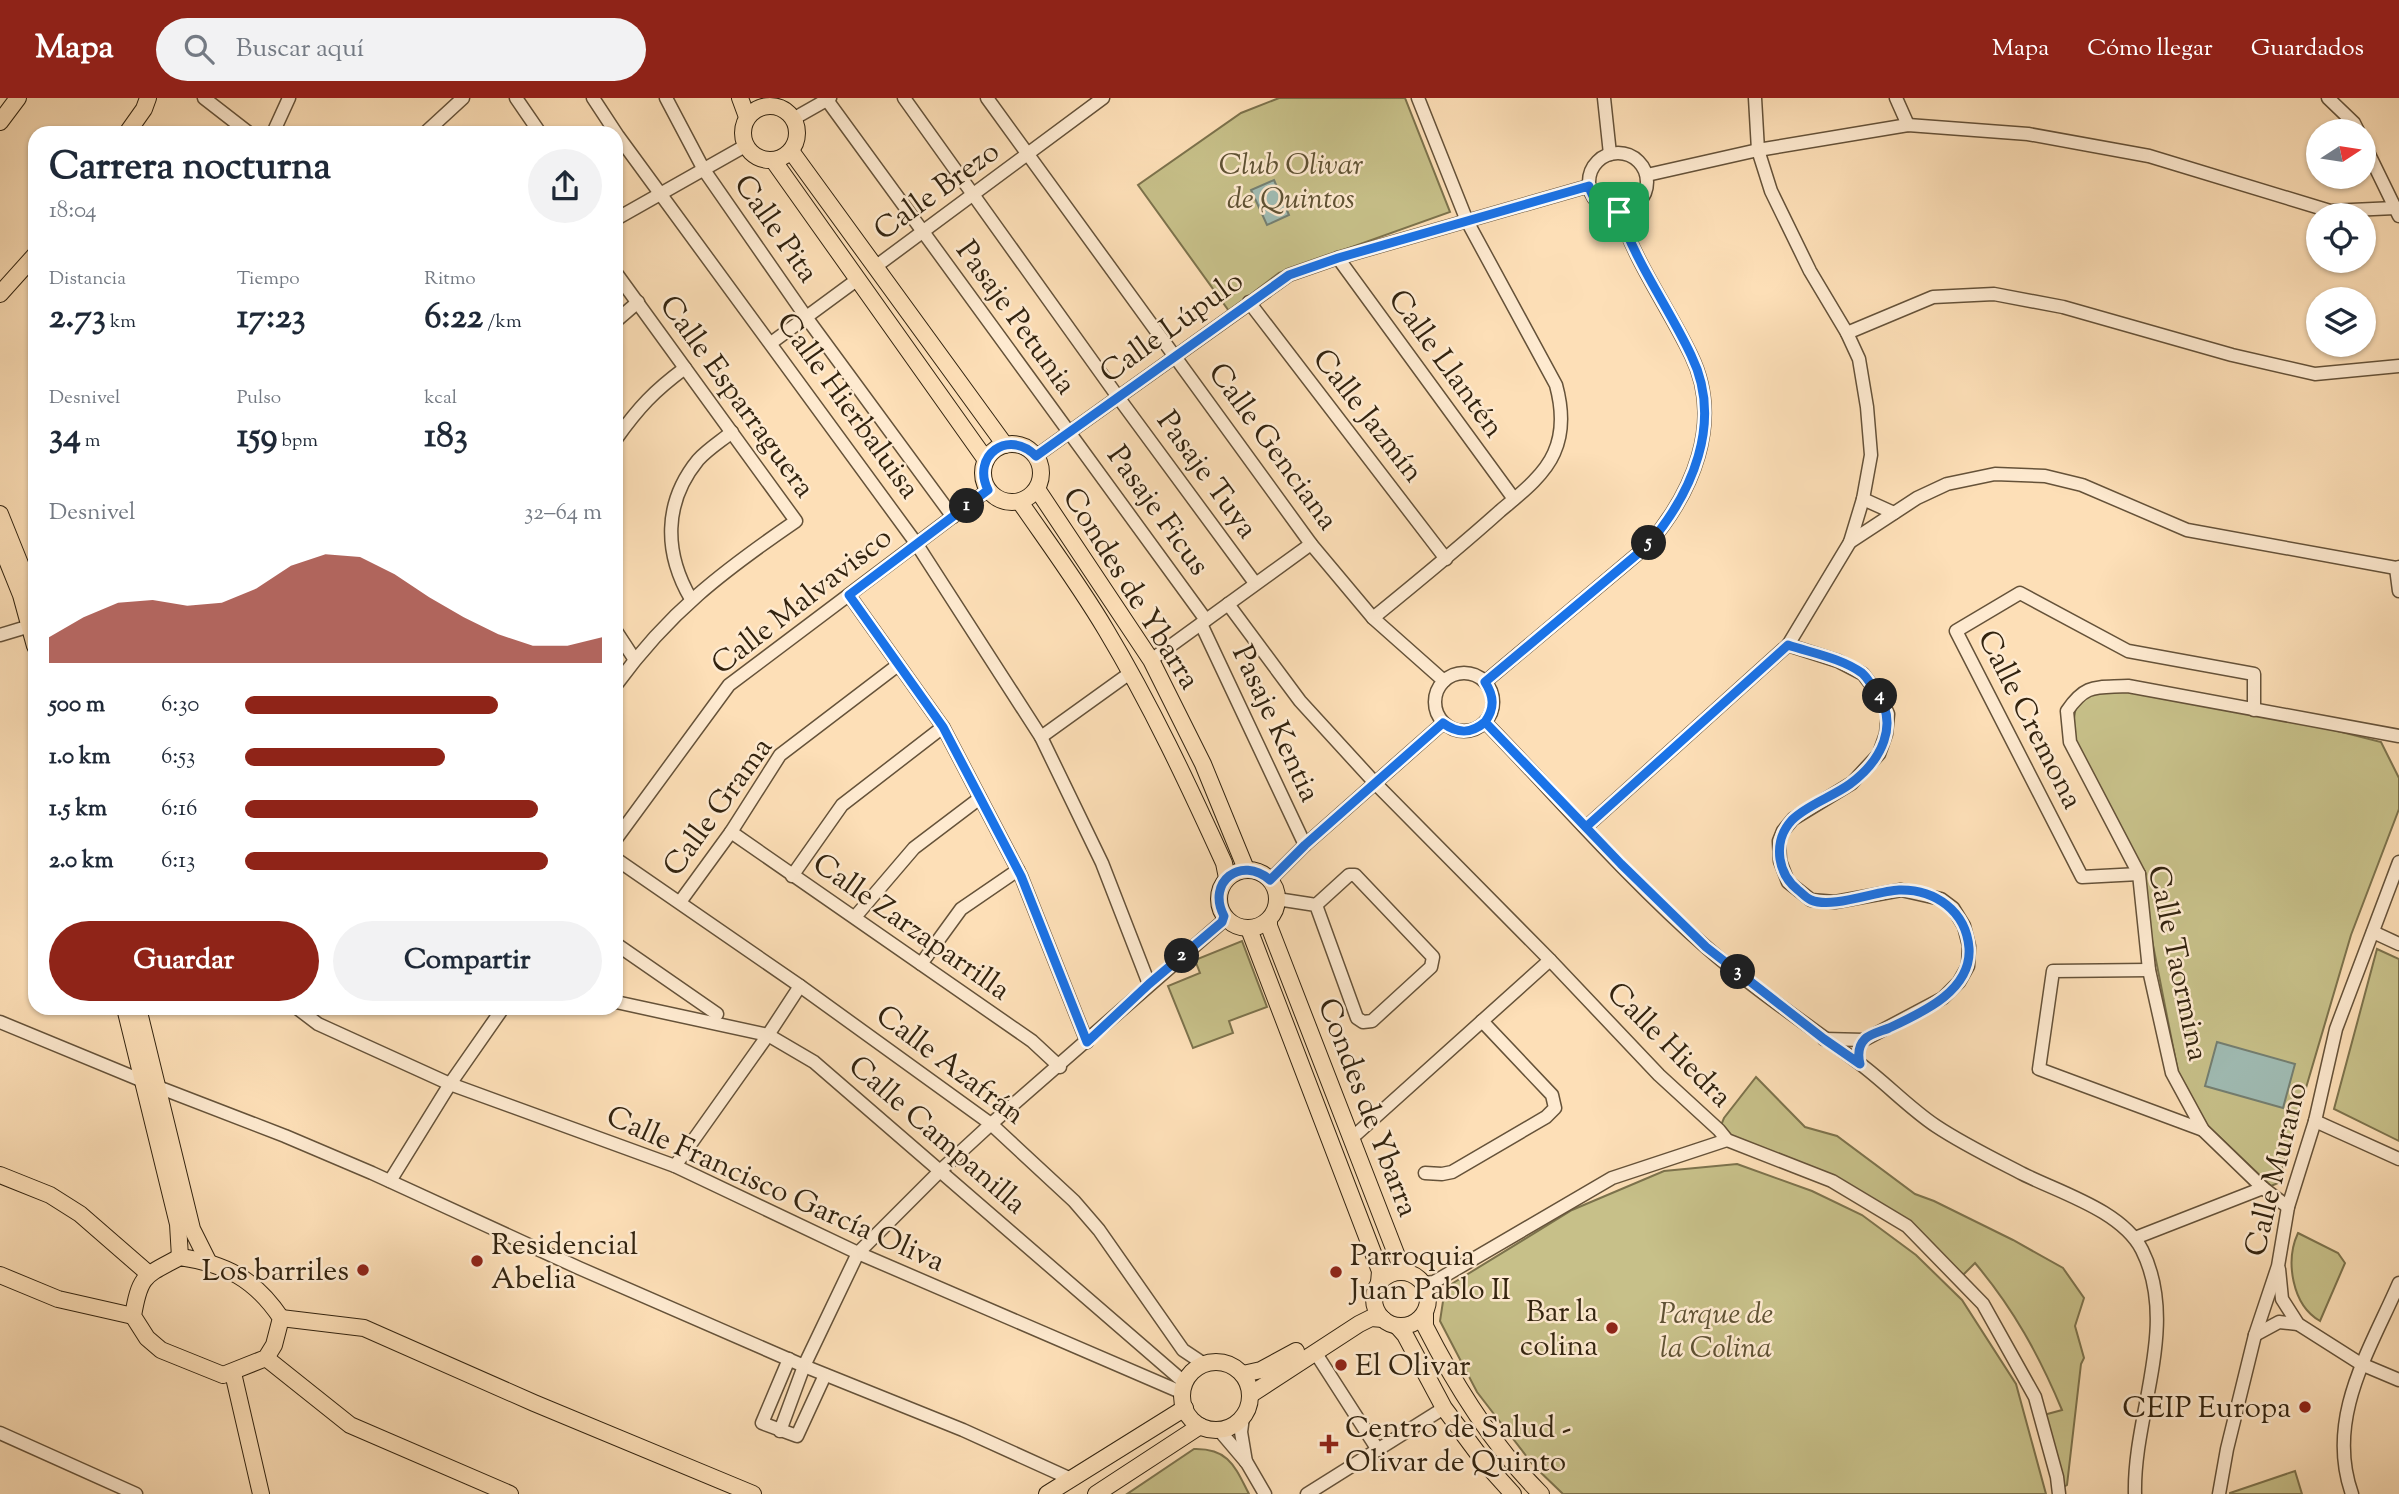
<!DOCTYPE html>
<html lang="es">
<meta charset="utf-8">
<style>
body{margin:0;font-family:"Sorts Mill Goudy",serif;background:#f2f2f3;color:#1f2937;height:100vh;display:flex;flex-direction:column;font-size:26px;white-space:nowrap}
*{box-sizing:border-box;margin:0}
p{font-size:23px;color:#747a83}
.icon{flex:none;width:38px;height:38px;fill:none;stroke:currentColor;stroke-width:2;stroke-linecap:round;stroke-linejoin:round}
.map{position:relative;flex:1;overflow:hidden}
.sheet{position:absolute;left:28px;top:28px;width:595px;height:889px;display:flex;flex-direction:column;background:#fff;border-radius:21px;box-shadow:0 2px 5px #0004}
.sheet>*{flex:none}
.needle{width:46px;rotate:78deg}
.fabs{position:absolute;left:2306px;top:21px;display:grid;gap:14px}
.fabs a{display:grid;place-items:center;width:70px;height:70px;border-radius:50%;background:#fff;box-shadow:0 2px 5px #0004;font-size:35px}
.pin{position:absolute;display:grid;place-items:center;width:60px;height:60px;color:#fff;margin:-30px;border-radius:14px;box-shadow:0 4px 10px #0006}
.km{position:absolute;width:35px;height:35px;margin:-18px;border-radius:50%;background:#222;color:#fff;font-size:19px;line-height:35px;text-align:center}
.round{display:grid;place-items:center;flex:none;width:74px;height:74px;border-radius:37px;background:#f2f2f3}
.headline{display:flex;align-items:center;justify-content:space-between;height:119px;padding:0 21px}
h1{font-size:38px;font-weight:800;line-height:52px}
.figures{display:grid;grid-template-columns:repeat(3,1fr);gap:10px;height:119px;padding:7px 21px}
.figures div{display:grid;align-content:center}
.figures b{font-size:35px;font-weight:800}
.figures small{font-size:19px;font-weight:400}
.figures p{font-size:19px}
.chart{height:196px;padding:14px 21px}
.chart p{display:flex;justify-content:space-between}
.chart svg{width:100%;height:126px;margin-top:7px;fill:#8f2418;opacity:.7}
.action{display:flex;gap:14px;margin-top:auto;padding:14px 21px}
.action a{flex:1;height:80px;border-radius:42px;background:#8f2418;color:#fff;font-size:28px;font-weight:800;line-height:80px;text-align:center}
.action a+a{background:#f2f2f3;color:#1f2937}
ul{padding:0 21px;list-style:none;font-size:23px}
li{display:grid;grid-template-columns:112px 84px 1fr;align-items:center;height:52px}
li i{height:18px;border-radius:9px;background:#8f2418}
header{display:flex;align-items:center;gap:42px;box-sizing:border-box;height:98px;padding:0 35px;background:#8f2418;color:#fff}
header strong{font-size:33px}
nav{display:flex;gap:38px;margin-inline-start:auto;font-size:24px}
.search{width:490px;height:63px;background:#f2f2f3;display:flex;align-items:center;gap:18px;box-sizing:border-box;padding:0 24px;border-radius:38px;color:#747a83;font-size:26px}
.map>svg:first-child{display:block}
.green{fill:#c7c089;stroke:#7c724c;stroke-width:2}
.water{fill:#a0bcb4;stroke:#747f72;stroke-width:2}
.lines{fill:none;stroke-linecap:round;stroke-linejoin:round}
.minor-casing{stroke:#655239;stroke-width:15}
.major-casing{stroke:#32230f;stroke-width:18}
.minor{stroke:#feead0;stroke-width:12}
.major{stroke:#fddfb7;stroke-width:16}
.route-casing{stroke:#fff;stroke-width:14}
.route{stroke:#1a73e8;stroke-width:9}
.poi-dot{fill:#8f2418;stroke:#feead0;stroke-width:2.5}
.labels{text-anchor:middle;stroke-width:5;stroke-linejoin:round;paint-order:stroke}
.park-label{font-size:30px;font-style:italic;fill:#5f5234;stroke:#feead0}
.street-label{font-size:30px;fill:#32230f;stroke:#feead0}
.poi-label{font-size:30px;fill:#32230f;stroke:#feead0;text-anchor:start}
</style>
<header>
<strong>Mapa</strong>
<div class="search"><svg class="icon" aria-label="search" viewBox="0 0 24 24"><circle cx="10" cy="10" r="6"/><path d="M15 15l6 6"/></svg>Buscar aquí</div>
<nav><a>Mapa</a><a>Cómo llegar</a><a>Guardados</a></nav>
</header>
<div class="map">
<svg width="2399" height="1396" viewBox="0 0 2399 1396">
<rect width="100%" height="100%" fill="#fddfb7"/>
<filter id="stains"><feTurbulence type="fractalNoise" baseFrequency=".00286" numOctaves="4"/><feColorMatrix values="0 0 0 0 .2 0 0 0 0 .09 0 0 0 0 .02 0 0 0 .5 -.17"/></filter>
<radialGradient id="worn" r=".72"><stop offset=".6" stop-color="#630" stop-opacity="0"/><stop offset="1" stop-color="#630" stop-opacity=".3"/></radialGradient>
<g class="green">
<path d="M1279,0H1405L1450,114L1279,175L1229,213L1138,87L1241,15Z"/>
<path d="M2128,588L2254,612L2381,644L2399,680V711L2351,837L2278,1085L2271,1088L2207,1027L2178,974L2139,776L2070,644L2078,596Z"/>
<path d="M1242,843L1267,909L1229,923L1233,935L1193,950L1168,888L1200,875L1195,862Z"/>
<path d="M2377,851L2399,861V1043L2334,1011Z"/>
<path d="M1756,979L1805,1029L1837,1038L1915,1096L1934,1103L2013,1142L2063,1170L2084,1200L2075,1228L2084,1260L2081,1266L2067,1387L2059,1392L2040,1318L2062,1312C2039,1257 2013,1210 1975,1165L1959,1181L1907,1128L1719,1032L1724,1020Z"/>
<path d="M1737,1066L1812,1093L1862,1117L1916,1157L1962,1202L2016,1286L2046,1396H1563L1534,1368L1477,1294L1440,1223L1445,1190L1572,1112L1664,1073Z"/>
<path d="M2298,1135L2338,1155L2345,1165L2320,1223C2292,1207 2285,1163 2298,1135Z"/>
<path d="M1194,1351C1229,1350 1235,1369 1249,1396H1127Z"/>
<path d="M2295,1373L2302,1396H2230V1395Z"/>
</g>
<g class="water">
<path d="M1274,82L1289,117L1267,127L1251,92Z"/>
<path d="M2217,944L2295,966L2283,1010L2205,988Z"/>
</g>
<g class="lines">
<g class="minor-casing">
<g id="minor">
<path d="M204,0L249,35"/>
<path d="M516,0L540,35"/>
<path d="M593,0L618,38L916,445L1041,639L1102,765L1149,886"/>
<path d="M666,0L704,72L806,219L953,419"/>
<path d="M904,0L1118,299L1255,485"/>
<path d="M987,0L1311,446L1373,520"/>
<path d="M1418,0L1467,123L1556,287C1562,309 1564,333 1554,355C1544,378 1519,397 1500,413C1459,450 1416,485 1373,520L1444,583"/>
<path d="M1604,0L1610,56"/>
<path d="M1755,0L1758,52L1771,93L1810,173L1847,235L1859,261L1867,309L1871,357L1863,401L1850,444"/>
<path d="M1896,0L1908,27"/>
<path d="M2328,0L2354,25L2358,33"/>
<path d="M827,2L1206,522"/>
<path d="M793,21L830,0"/>
<path d="M273,35L289,0"/>
<path d="M425,35L463,0"/>
<path d="M2364,46L2399,118"/>
<circle cx="1618" cy="84" r="29"/>
<path d="M1647,77L1758,52L1908,27L2028,36L2149,58L2330,113L2395,110"/>
<path d="M616,121L745,48"/>
<path d="M1338,160L1514,401"/>
<path d="M875,169L1103,0"/>
<path d="M616,175L796,423C723,473 669,514 616,587"/>
<path d="M1249,204L1446,461"/>
<path d="M616,223L638,204"/>
<path d="M1847,235L1933,199L1994,196L2063,209L2232,257L2315,276L2399,268"/>
<path d="M771,245L858,181"/>
<path d="M616,341C639,309 654,293 685,270"/>
<path d="M1036,358L1289,177L1338,160L1589,88"/>
<path d="M1863,401L1894,415"/>
<path d="M2396,470L2399,493"/>
<path d="M849,497L943,629L1021,778L1087,944"/>
<path d="M691,501C664,455 663,405 698,362C708,351 721,343 732,334"/>
<path d="M1228,506L1300,603L1375,685L1550,862L1659,977L1719,1032L1727,1042L1832,1083L1907,1128L1983,1206L2035,1299L2057,1379L2059,1396"/>
<path d="M1201,526L1305,747"/>
<path d="M616,533L635,562"/>
<path d="M0,537L30,528"/>
<path d="M1788,547L1838,563L1863,576L1881,600L1888,616L1886,636L1879,656L1852,685L1793,721L1783,733L1779,743L1780,763L1788,784L1811,802L1835,804L1901,792L1941,801L1953,810L1964,828L1969,848L1968,868L1959,884L1943,900L1864,942L1824,941"/>
<path d="M1151,562L1311,446"/>
<circle cx="1464" cy="604" r="29"/>
<path d="M1485,584L1647,448C1692,396 1724,324 1691,257C1667,207 1637,168 1619,114"/>
<path d="M1485,624C1558,699 1627,780 1706,849C1754,891 1808,927 1859,965C1886,985 1909,1010 1936,1028C1963,1046 1994,1061 2023,1076C2061,1095 2122,1113 2142,1152C2180,1228 2133,1316 2135,1396"/>
<path d="M1041,639L1130,575"/>
<path d="M1586,729L1788,547L1850,444L1917,400L1947,386L1995,376L2045,378L2082,387L2187,432L2396,470L2399,469"/>
<path d="M731,734L1032,943L1060,969"/>
<path d="M616,741L729,587L988,392"/>
<path d="M616,761L800,888L991,1026L1074,1103L1099,1132L1183,1252L1204,1266"/>
<path d="M2139,776L2082,779L1956,533L2020,495L2128,553L2254,576V612"/>
<path d="M792,778L842,707L943,629"/>
<path d="M1270,782L1305,747L1443,625"/>
<path d="M1277,801L1316,807L1349,777H1355L1433,859L1431,869L1372,923L1363,924L1357,920L1316,807"/>
<path d="M680,804L731,734L780,657L898,567"/>
<path d="M855,819L914,750L980,700"/>
<path d="M2373,834L2399,846"/>
<path d="M616,846L717,916"/>
<path d="M921,866L961,811L1018,772"/>
<path d="M2149,872L2053,873L2039,971L2203,1032"/>
<path d="M616,904L768,937L814,964L1185,1285"/>
<path d="M297,910L318,926L450,986L675,1068L858,1155L1183,1295"/>
<path d="M0,924L143,983"/>
<path d="M158,989L285,1038L372,1075L579,1170L804,1268L963,1332L1071,1381"/>
<path d="M2315,1023L2399,1061"/>
<path d="M1352,1040L1550,862"/>
<path d="M675,1068L768,937L800,888"/>
<path d="M1425,1075L1442,1076L1452,1074L1546,1019L1555,1010L1552,997L1482,923"/>
<path d="M390,1083L450,986L503,910"/>
<path d="M2288,1109L2263,1090L2203,1032L2172,975L2149,872L2139,776L2070,644L2067,613C2086,585 2096,590 2128,588L2399,638"/>
<path d="M2135,1140L2263,1090"/>
<path d="M2279,1171L2282,1201L2298,1226L2361,1266L2399,1282"/>
<path d="M1424,1185L1434,1184L1612,1080L1727,1042"/>
<path d="M2255,1237L2279,1224L2298,1226"/>
<path d="M1315,1254L1378,1352"/>
<path d="M789,1261L762,1325L797,1338L825,1277"/>
<path d="M1243,1319L1241,1334L1246,1364"/>
<path d="M1219,1332L1247,1365L1265,1396"/>
<path d="M780,1333L804,1268L858,1155L941,1072L991,1026L1222,824L1224,818"/>
<path d="M0,1335L136,1396"/>
<path d="M1307,1396L1444,1310"/>
<path d="M2219,1396L2227,1351L2255,1237L2278,1168L2288,1109L2315,1023L2336,931L2399,764"/>
<path d="M2352,1396C2325,1320 2370,1252 2399,1185"/>
</g>
</g>
<g class="major-casing">
<g id="major">
<path d="M740,0L747,19"/>
<circle cx="770" cy="35" r="27"/>
<path d="M0,24L18,0"/>
<path d="M127,35L144,11L148,0"/>
<path d="M791,53L1005,347"/>
<path d="M773,62L986,362"/>
<path d="M0,196L35,157"/>
<circle cx="1012" cy="375" r="29"/>
<path d="M1037,391L1151,562L1203,666L1246,771"/>
<path d="M1020,404C1049,446 1080,488 1106,532C1151,607 1188,686 1224,765L1227,780"/>
<path d="M0,416L35,503"/>
<path d="M0,445L21,497L35,548"/>
<circle cx="1248" cy="801" r="29"/>
<path d="M1269,822V828L1400,1166L1408,1174"/>
<path d="M1249,831L1380,1173L1379,1185"/>
<path d="M125,910L178,1126L180,1159"/>
<path d="M138,910L192,1131L208,1163"/>
<path d="M0,1077L50,1097L80,1116L149,1176"/>
<path d="M180,1159C226,1166 255,1181 281,1220L274,1247L266,1260L223,1277L161,1252L147,1240L133,1218C140,1176 145,1178 180,1159Z"/>
<circle cx="1401" cy="1201" r="27"/>
<path d="M0,1177L58,1201L133,1218"/>
<path d="M1425,1216V1228C1456,1289 1492,1347 1541,1396"/>
<path d="M281,1220L364,1230L534,1305L753,1396"/>
<path d="M1398,1229L1405,1237L1444,1310L1485,1365L1513,1396"/>
<path d="M266,1260L350,1327L510,1396"/>
<circle cx="1216" cy="1298" r="34"/>
<path d="M233,1275L261,1396"/>
<path d="M1243,1276L1261,1272L1296,1253"/>
<path d="M1250,1297L1359,1226L1371,1220L1383,1221"/>
<path d="M1047,1396L1185,1310"/>
<path d="M1096,1396L1200,1328"/>
</g>
</g>
<use href="#minor" class="minor"/>
<use href="#major" class="major"/>
</g>
<g class="lines">
<g class="route-casing">
<path id="route" d="M1619,114C1603,112 1593,104 1589,88L1338,160L1289,177L1036,358C1008,330 971,358 988,392L849,497L943,629L1021,778L1087,944L1149,886L1222,824L1224,818C1206,784 1241,757 1270,782L1305,747L1443,625C1458,636 1471,636 1485,624L1621,766L1706,849L1824,941L1860,966C1858,958 1858,948 1865,941C1870,936 1882,933 1889,930C1921,915 1972,893 1969,850C1966,813 1935,791 1899,792C1876,793 1832,811 1811,802C1806,800 1802,795 1798,792C1788,784 1782,774 1780,761C1778,746 1781,734 1792,722C1807,707 1832,699 1850,686C1881,663 1901,626 1875,592C1871,587 1867,579 1862,575C1841,560 1812,555 1788,547L1586,729L1485,624C1495,610 1494,598 1485,584L1647,448C1692,396 1724,324 1691,257C1668,208 1636,166 1619,114"/>
</g>
<use href="#route" class="route"/>
</g>
<g class="poi-dot">
<circle cx="477" cy="1163" r="7"/>
<circle cx="363" cy="1172" r="7"/>
<circle cx="1336" cy="1174" r="7"/>
<circle cx="1612" cy="1230" r="7"/>
<circle cx="1341" cy="1267" r="7"/>
<circle cx="2305" cy="1309" r="7"/>
<path d="M1325.5 1335.5h7v7h7v7h-7v7h-7v-7h-7v-7h7z"/>
</g>
<g class="labels">
<g class="park-label">
<text x="1291" y="76">Club Olivar<tspan x="1291" dy="34">de Quintos</tspan></text>
<text x="1716" y="1225">Parque de<tspan x="1716" dy="34">la Colina</tspan></text>
</g>
<g class="street-label">
<text transform="translate(936 92) rotate(-36)" y="10">Calle Brezo</text>
<text transform="translate(777 130) rotate(55)" y="10">Calle Pita</text>
<text transform="translate(1017 219) rotate(54)" y="10">Pasaje Petunia</text>
<text transform="translate(1171 228) rotate(-36)" y="10">Calle Lúpulo</text>
<text transform="translate(1447 265) rotate(54)" y="10">Calle Llantén</text>
<text transform="translate(738 298) rotate(54)" y="10">Calle Esparraguera</text>
<text transform="translate(849 307) rotate(54)" y="10">Calle Hierbaluisa</text>
<text transform="translate(1369 317) rotate(52)" y="10">Calle Jazmín</text>
<text transform="translate(1274 348) rotate(54)" y="10">Calle Genciana</text>
<text transform="translate(1208 376) rotate(54)" y="10">Pasaje Tuya</text>
<text transform="translate(1159 412) rotate(54)" y="10">Pasaje Ficus</text>
<text transform="translate(1132 490) rotate(58)" y="10">Condes de Ybarra</text>
<text transform="translate(801 502) rotate(-38)" y="10">Calle Malvavisco</text>
<text transform="translate(2031 621) rotate(63)" y="10">Calle Cremona</text>
<text transform="translate(1277 625) rotate(65)" y="10">Pasaje Kentia</text>
<text transform="translate(717 708) rotate(-54)" y="10">Calle Grama</text>
<text transform="translate(912 828) rotate(35)" y="10">Calle Zarzaparrilla</text>
<text transform="translate(2179 865) rotate(78)" y="10">Calle Taormina</text>
<text transform="translate(1670 946) rotate(45)" y="10">Calle Hiedra</text>
<text transform="translate(951 966) rotate(37)" y="10">Calle Azafrán</text>
<text transform="translate(1369 1009) rotate(69)" y="10">Condes de Ybarra</text>
<text transform="translate(938 1036) rotate(41)" y="10">Calle Campanilla</text>
<text transform="translate(2275 1071) rotate(-76)" y="10">Calle Murano</text>
<text transform="translate(776 1090) rotate(24)" y="10">Calle Francisco García Oliva</text>
</g>
<g class="poi-label">
<text x="491" y="1156">Residencial<tspan x="491" dy="34">Abelia</tspan></text>
<text x="1350" y="1167">Parroquia<tspan x="1350" dy="34">Juan Pablo II</tspan></text>
<text x="349" y="1182" text-anchor="end">Los barriles</text>
<text x="1598" y="1223" text-anchor="end">Bar la<tspan x="1598" dy="34">colina</tspan></text>
<text x="1355" y="1277">El Olivar</text>
<text x="2291" y="1319" text-anchor="end">CEIP Europa</text>
<text x="1345" y="1339">Centro de Salud -<tspan x="1345" dy="34">Olivar de Quinto</tspan></text>
</g>
</g>
<rect width="100%" height="100%" filter="url(#stains)"/>
<rect width="100%" height="100%" fill="url(#worn)"/>
</svg>
<div class="fabs">
<a><svg class="needle" viewBox="-14 -14 28 28"><path d="M0-13l5 13h-10z" fill="#e53935"/><path d="M0 13l5-13h-10z" fill="#747a83"/></svg></a>
<a><svg class="icon" aria-label="locate" viewBox="0 0 24 24"><circle cx="12" cy="12" r="6"/><path d="M12 2v4M12 18v4M2 12h4M18 12h4"/></svg></a>
<a><svg class="icon" aria-label="layers" viewBox="0 0 24 24"><path d="M12 4l9 5-9 5-9-5zM3 14l9 5 9-5"/></svg></a>
</div>
<div class="pin" style="left:1619px;top:114px;background:#1e9e55"><svg class="icon" aria-label="arrive" viewBox="0 0 24 24"><path d="M6 21V4h12l-3 4 3 4H6"/></svg></div>
<b class="km" style="left:967px;top:408px">1</b>
<b class="km" style="left:1182px;top:858px">2</b>
<b class="km" style="left:1738px;top:874px">3</b>
<b class="km" style="left:1880px;top:598px">4</b>
<b class="km" style="left:1649px;top:445px">5</b>
<section class="sheet">
<div class="headline"><div><h1>Carrera nocturna</h1><p>18:04</p></div><a class="round"><svg class="icon" aria-label="share" viewBox="0 0 24 24"><path d="M12 15V3M7 8l5-5 5 5M5 13v7h14v-7"/></svg></a></div>
<div class="figures">
<div><p>Distancia</p><b>2.73<small> km</small></b></div>
<div><p>Tiempo</p><b>17:23</b></div>
<div><p>Ritmo</p><b>6:22<small> /km</small></b></div>
</div>
<div class="figures">
<div><p>Desnivel</p><b>34<small> m</small></b></div>
<div><p>Pulso</p><b>159<small> bpm</small></b></div>
<div><p>kcal</p><b>183</b></div>
</div>
<div class="chart"><p><span>Desnivel</span>32–64 m</p>
<svg viewBox="0 0 160 44" preserveAspectRatio="none"><path d="M0 44V35L10 28L20 23L30 22L40 24L50 23L60 18L70 10L80 6L90 7L100 13L110 21L120 28L130 34L140 38L150 38L160 35V44z"/></svg>
</div>
<ul>
<li><b>500 m</b>6:30<i style="width:71%"></i></li>
<li><b>1.0 km</b>6:53<i style="width:56%"></i></li>
<li><b>1.5 km</b>6:16<i style="width:82%"></i></li>
<li><b>2.0 km</b>6:13<i style="width:85%"></i></li>
</ul>
<div class="action"><a>Guardar</a><a>Compartir</a></div>
</section>
</div>
